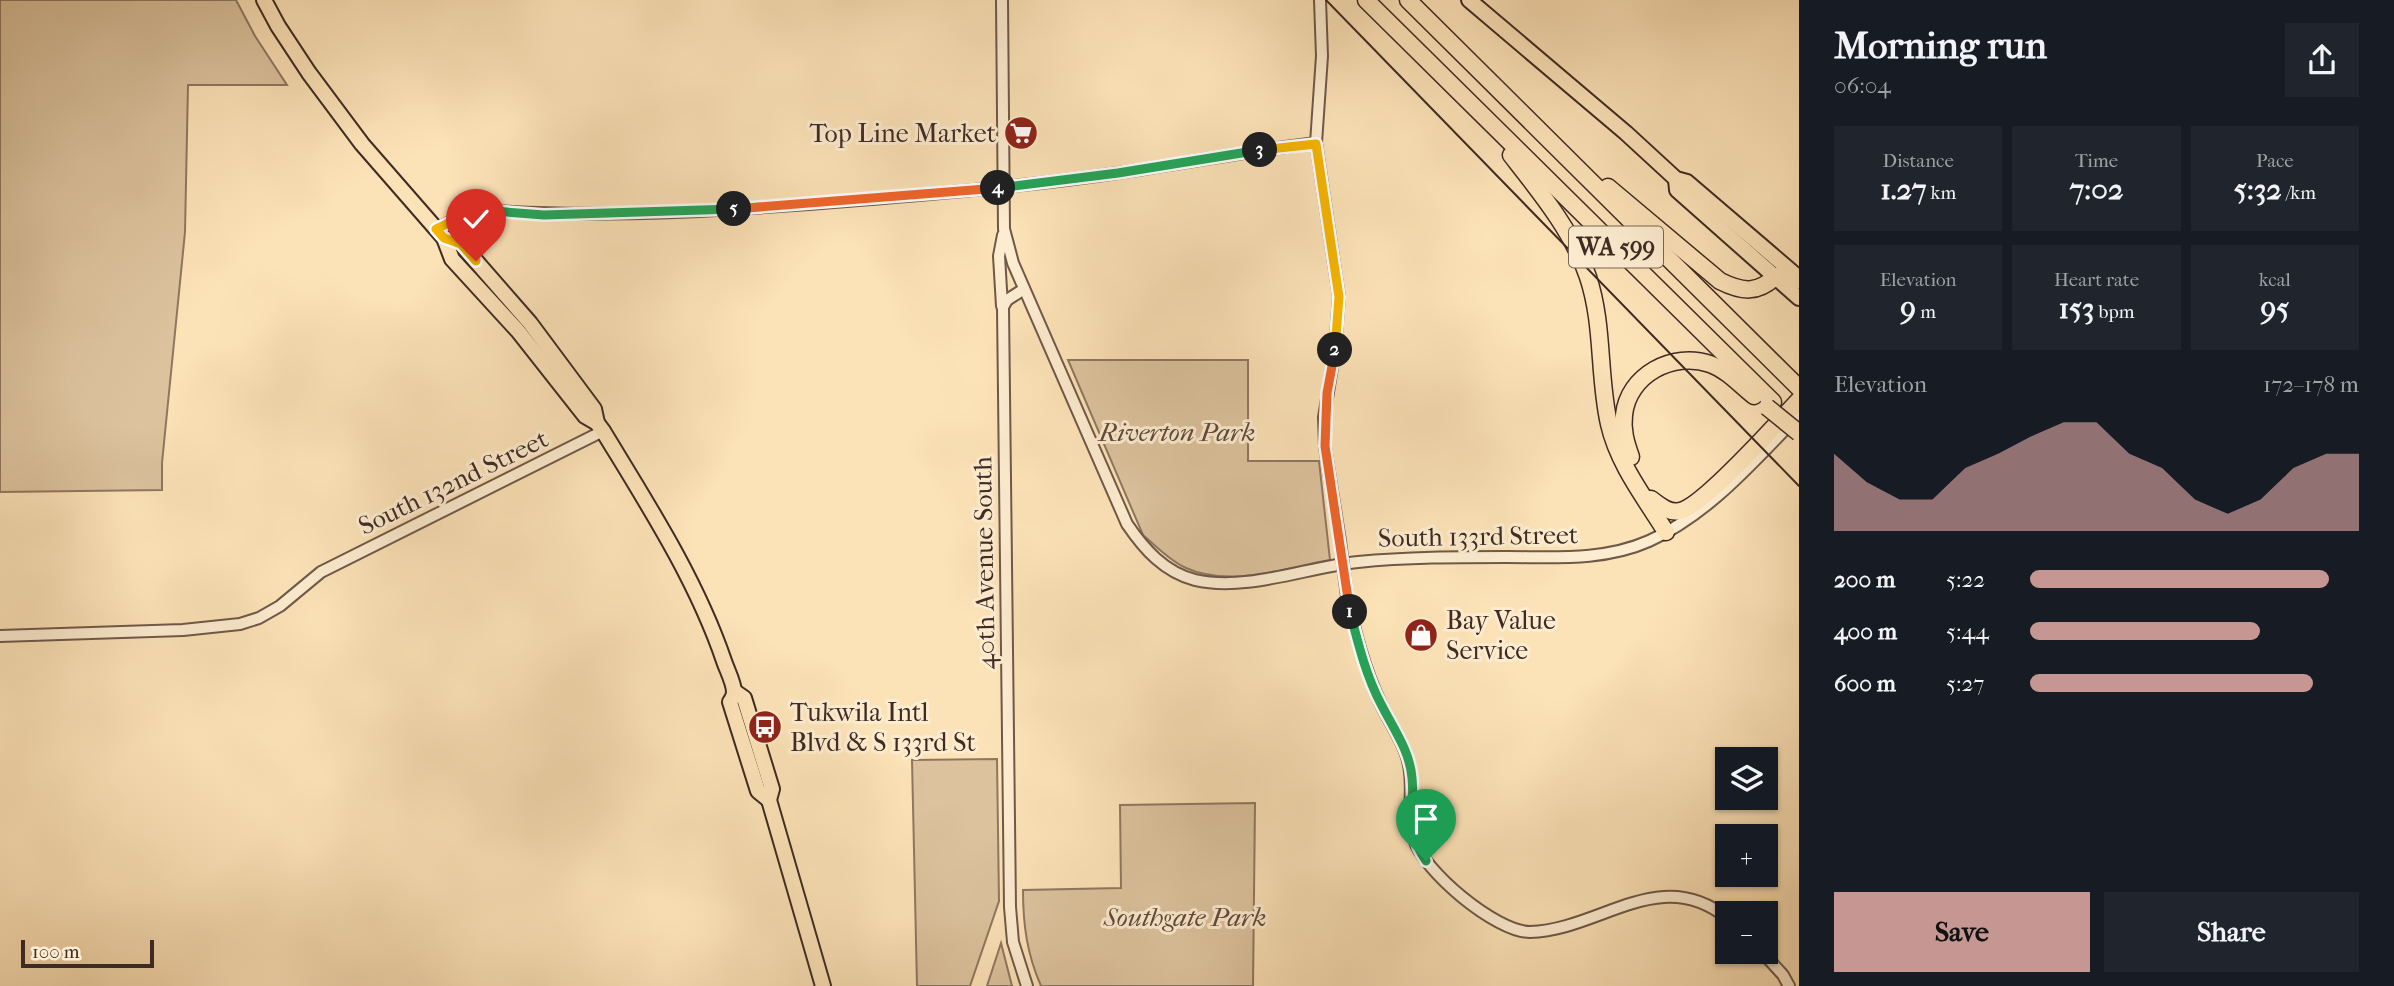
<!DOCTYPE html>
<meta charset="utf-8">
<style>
body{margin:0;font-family:"IM FELL French Canon",serif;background:#20242c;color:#f1f3f6;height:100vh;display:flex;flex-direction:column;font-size:26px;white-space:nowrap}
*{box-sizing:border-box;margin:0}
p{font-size:23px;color:#9ea1a6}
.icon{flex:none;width:38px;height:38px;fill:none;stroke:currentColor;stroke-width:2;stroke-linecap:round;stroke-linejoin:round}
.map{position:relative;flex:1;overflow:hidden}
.panel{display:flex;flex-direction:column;background:#171b24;width:595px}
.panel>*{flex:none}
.buttons{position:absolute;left:1715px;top:747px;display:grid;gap:14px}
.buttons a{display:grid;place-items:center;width:63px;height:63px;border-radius:0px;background:#171b24;box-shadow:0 2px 5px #0004;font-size:35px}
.scale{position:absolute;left:21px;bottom:18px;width:133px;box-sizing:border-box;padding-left:7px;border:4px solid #3f2b24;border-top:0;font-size:19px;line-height:24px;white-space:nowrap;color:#3f2b24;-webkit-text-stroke:5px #fdecd0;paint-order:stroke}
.pin{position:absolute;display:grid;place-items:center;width:60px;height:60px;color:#fff;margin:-72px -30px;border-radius:50% 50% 50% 0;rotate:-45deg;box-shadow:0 0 7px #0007}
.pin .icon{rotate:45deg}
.km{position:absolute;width:35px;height:35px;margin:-18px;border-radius:50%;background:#222;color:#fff;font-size:19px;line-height:35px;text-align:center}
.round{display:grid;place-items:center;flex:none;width:74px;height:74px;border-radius:0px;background:#20242c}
.summary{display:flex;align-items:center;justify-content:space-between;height:119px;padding:0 35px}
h1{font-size:38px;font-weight:800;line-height:52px}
.stats{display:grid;grid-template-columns:repeat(3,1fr);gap:10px;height:119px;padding:7px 35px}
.stats div{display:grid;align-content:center;border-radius:0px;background:#20242c;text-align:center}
.stats b{font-size:30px;font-weight:800}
.stats small{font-size:19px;font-weight:400}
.stats p{font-size:19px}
.chart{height:196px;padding:14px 35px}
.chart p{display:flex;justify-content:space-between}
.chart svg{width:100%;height:126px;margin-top:7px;fill:#c59692;opacity:.7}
.action{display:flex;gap:14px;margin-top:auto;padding:14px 35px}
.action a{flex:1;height:80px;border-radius:0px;background:#c59692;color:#111;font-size:28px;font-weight:800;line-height:80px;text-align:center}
.action a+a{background:#20242c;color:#f1f3f6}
ul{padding:0 35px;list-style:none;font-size:23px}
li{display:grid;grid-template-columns:112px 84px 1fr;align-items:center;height:52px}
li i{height:18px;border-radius:9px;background:#c59692}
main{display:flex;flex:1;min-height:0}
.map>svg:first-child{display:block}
.green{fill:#dcc39e;stroke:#8e7761;stroke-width:2}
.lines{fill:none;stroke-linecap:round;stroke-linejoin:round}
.minor-casing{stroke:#6e5949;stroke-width:14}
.major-casing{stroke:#3f2b24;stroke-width:18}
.highway-casing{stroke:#3f2b24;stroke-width:19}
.minor{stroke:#fdecd0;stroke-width:10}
.major{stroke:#fce2b7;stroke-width:14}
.highway{stroke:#fce2b7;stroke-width:16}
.tram{stroke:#3f2b24;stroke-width:2}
.minor-bridge-casing{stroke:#6e5949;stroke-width:14;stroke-linecap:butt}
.highway-bridge-casing{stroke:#3f2b24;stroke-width:19;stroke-linecap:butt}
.minor-bridge{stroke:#fdecd0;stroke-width:10}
.highway-bridge{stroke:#fce2b7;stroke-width:16}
.split-1-casing{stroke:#fff;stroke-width:14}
.split-2-casing{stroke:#fff;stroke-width:14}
.split-3-casing{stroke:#fff;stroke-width:14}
.split-4-casing{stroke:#fff;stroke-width:14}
.split-5-casing{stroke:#fff;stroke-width:14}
.split-6-casing{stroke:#fff;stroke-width:14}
.split-7-casing{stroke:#fff;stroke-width:14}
.split-1{stroke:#22a559;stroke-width:9}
.split-2{stroke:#f0652b;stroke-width:9}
.split-3{stroke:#f5b400;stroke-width:9}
.split-4{stroke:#22a559;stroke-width:9}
.split-5{stroke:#f0652b;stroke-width:9}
.split-6{stroke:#22a559;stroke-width:9}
.split-7{stroke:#f5b400;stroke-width:9}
.labels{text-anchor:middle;stroke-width:6;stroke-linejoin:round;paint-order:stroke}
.shield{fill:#fdecd0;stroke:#786558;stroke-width:2}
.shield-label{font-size:24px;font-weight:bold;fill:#3f2b24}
.poi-label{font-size:26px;fill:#3f2b24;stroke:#fdecd0;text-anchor:start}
.park-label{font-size:26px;font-style:italic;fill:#5e493c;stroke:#fdecd0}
.street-label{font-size:26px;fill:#3f2b24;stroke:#fdecd0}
</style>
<main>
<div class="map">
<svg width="1799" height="986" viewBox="0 0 1799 986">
<rect width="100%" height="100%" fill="#fce2b7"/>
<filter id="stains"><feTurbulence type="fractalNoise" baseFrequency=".00286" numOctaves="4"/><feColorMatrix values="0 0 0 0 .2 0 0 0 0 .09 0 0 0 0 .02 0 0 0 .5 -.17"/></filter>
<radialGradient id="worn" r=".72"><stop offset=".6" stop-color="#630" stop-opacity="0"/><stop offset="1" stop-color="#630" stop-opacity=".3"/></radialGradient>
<g class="green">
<path d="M0,0H236L255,36L287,85H188L185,232L162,463V490L0,492Z"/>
<path d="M1068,360H1248V461H1319L1330,560C1285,568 1230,588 1186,568C1170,561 1156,546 1143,535Z"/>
<path d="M997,759L999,901L970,986H917L912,760Z"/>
<path d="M1255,803L1253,986H1041C1027,954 1023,925 1023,890L1121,888L1120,805Z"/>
<path d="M1001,943L1012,986H987Z"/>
</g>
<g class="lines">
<g class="minor-casing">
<g id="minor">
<path d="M1002,0L1004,229L1013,263L1127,524C1144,549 1164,572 1195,580C1246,592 1307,567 1358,562C1407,557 1458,557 1507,557C1555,557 1604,561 1649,541C1709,514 1753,462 1799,415"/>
<path d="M1320,0L1322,56L1316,143L1339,297L1335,349L1324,417L1325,447L1340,541"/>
<path d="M436,229L470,212L480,210C610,219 741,210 871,199C953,192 1036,185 1118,173C1184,163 1250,151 1316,143"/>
<path d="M1024,289L1007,300L1003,307L1010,907L1013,942L1027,986"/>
<path d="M1002,306L999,256L1003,235"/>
<path d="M1347,596C1355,632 1364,668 1380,702C1388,720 1400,736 1406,754C1416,782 1406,811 1414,839C1423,871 1496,932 1530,932C1600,930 1660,864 1727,918"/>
<path d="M0,636L183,630L240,624L259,618L280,606L321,572L603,431"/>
<path d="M1762,952L1783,975L1789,986"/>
</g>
</g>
<g class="major-casing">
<g id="major">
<path d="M264,0L278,26L309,73L362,144L444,238L452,259L518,331L585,416L597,423L603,431C648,505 696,579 724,661C727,670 734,683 734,692C734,696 732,699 730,702L758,791L769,800"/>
<path d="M1469,0L1626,133L1676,179L1687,182L1799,278"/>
<path d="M1676,179L1677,190L1799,298"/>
<path d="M444,238L461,244L530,323L594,409L597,423"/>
<path d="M734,691L744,698L772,789L769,800L823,986"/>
</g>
</g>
<g class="highway-casing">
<g id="highway">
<path d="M1366,0L1773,402"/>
<path d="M1408,0L1799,388"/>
<path d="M1511,155C1540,192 1573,232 1588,277C1604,325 1598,375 1609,424C1618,464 1645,498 1666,532"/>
<path d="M1608,187L1720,281C1742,292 1758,294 1776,276L1799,280"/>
<path d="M1631,457C1626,443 1622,430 1624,415C1628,375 1673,351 1710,364C1727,370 1740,385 1754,396"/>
<path d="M1651,499C1659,505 1669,514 1680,511C1704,506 1778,422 1799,400"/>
</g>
</g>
<use href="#minor" class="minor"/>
<use href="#major" class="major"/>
<use href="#highway" class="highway"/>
<path class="tram" d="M1326,0L1799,486"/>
<g class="minor-bridge-casing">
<path id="minor-bridge" d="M1340,541L1347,596"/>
</g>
<g class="highway-bridge-casing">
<path id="highway-bridge" d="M1767,407L1799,433"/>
</g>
<use href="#minor-bridge" class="minor-bridge"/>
<use href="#highway-bridge" class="highway-bridge"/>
</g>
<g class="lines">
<g class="split-1-casing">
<path id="split-1" d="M1350,612C1358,643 1366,676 1381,704C1393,728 1410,751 1412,778C1415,811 1406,832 1426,861"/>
</g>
<g class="split-2-casing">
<path id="split-2" d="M1335,350L1327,393L1325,446L1350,612"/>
</g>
<g class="split-3-casing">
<path id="split-3" d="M1260,150L1316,144L1339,297L1335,350"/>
</g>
<g class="split-4-casing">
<path id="split-4" d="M998,188L1118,173L1260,150"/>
</g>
<g class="split-5-casing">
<path id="split-5" d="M734,209L998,188"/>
</g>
<g class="split-6-casing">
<path id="split-6" d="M469,213L480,210L544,215L734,209"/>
</g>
<g class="split-7-casing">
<path id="split-7" d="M469,213L436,229L444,238L461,244L476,261"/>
</g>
<use href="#split-1" class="split-1"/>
<use href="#split-2" class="split-2"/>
<use href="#split-3" class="split-3"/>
<use href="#split-4" class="split-4"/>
<use href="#split-5" class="split-5"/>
<use href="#split-6" class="split-6"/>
<use href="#split-7" class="split-7"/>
</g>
<defs>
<g id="supermarket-disc" transform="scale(1.75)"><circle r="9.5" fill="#8f2418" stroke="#fdecd0"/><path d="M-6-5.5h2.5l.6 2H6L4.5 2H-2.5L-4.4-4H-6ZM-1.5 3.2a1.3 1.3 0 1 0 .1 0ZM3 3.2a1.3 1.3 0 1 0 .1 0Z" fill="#fff"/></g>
<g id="shop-disc" transform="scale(1.75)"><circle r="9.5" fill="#8f2418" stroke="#fdecd0"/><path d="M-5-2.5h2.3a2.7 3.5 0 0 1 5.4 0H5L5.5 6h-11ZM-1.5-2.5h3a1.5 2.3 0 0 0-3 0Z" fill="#fff"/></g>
<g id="bus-disc" transform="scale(1.75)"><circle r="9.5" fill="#8f2418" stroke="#fdecd0"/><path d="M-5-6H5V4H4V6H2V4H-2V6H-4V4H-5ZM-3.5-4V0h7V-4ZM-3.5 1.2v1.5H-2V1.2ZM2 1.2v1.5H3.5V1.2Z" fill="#fff"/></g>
</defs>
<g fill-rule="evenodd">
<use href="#supermarket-disc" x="1021" y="133"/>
<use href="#shop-disc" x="1421" y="635"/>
<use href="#bus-disc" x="765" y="727"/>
</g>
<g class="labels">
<rect class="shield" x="1569" y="226.5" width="94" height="41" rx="5"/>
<g class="shield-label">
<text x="1616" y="255">WA 599</text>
</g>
<g class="poi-label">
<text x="996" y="142" text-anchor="end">Top Line Market</text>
<text x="1446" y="629">Bay Value<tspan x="1446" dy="30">Service</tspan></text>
<text x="790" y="721">Tukwila Intl<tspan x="790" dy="30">Blvd &amp; S 133rd St</tspan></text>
</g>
<g class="park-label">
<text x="1177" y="441">Riverton Park</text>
<text x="1185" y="926">Southgate Park</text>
</g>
<g class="street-label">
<text transform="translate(453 482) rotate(-26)" y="9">South 132nd Street</text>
<text transform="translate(1478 536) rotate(-1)" y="9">South 133rd Street</text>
<text transform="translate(984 563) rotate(-91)" y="9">40th Avenue South</text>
</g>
</g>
<rect width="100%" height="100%" filter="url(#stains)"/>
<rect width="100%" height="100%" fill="url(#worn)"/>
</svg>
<div class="buttons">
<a><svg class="icon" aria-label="layers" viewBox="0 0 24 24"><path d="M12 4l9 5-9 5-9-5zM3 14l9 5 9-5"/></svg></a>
<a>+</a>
<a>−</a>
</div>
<div class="scale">100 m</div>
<div class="pin" style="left:1426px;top:861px;background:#1e9e55"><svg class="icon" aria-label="arrive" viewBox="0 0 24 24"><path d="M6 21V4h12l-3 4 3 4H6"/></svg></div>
<div class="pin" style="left:476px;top:261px;background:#d93025"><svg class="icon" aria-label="check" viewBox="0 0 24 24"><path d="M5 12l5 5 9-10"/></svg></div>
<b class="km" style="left:1350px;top:612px">1</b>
<b class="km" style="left:1335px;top:350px">2</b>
<b class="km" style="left:1260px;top:150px">3</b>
<b class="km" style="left:998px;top:188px">4</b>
<b class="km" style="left:734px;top:209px">5</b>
</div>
<section class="panel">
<div class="summary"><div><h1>Morning run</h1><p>06:04</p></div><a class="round"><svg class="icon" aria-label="share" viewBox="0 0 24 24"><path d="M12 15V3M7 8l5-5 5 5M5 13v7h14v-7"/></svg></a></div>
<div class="stats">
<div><p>Distance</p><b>1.27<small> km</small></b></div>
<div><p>Time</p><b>7:02</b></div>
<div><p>Pace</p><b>5:32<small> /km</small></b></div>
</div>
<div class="stats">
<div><p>Elevation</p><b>9<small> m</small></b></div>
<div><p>Heart rate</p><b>153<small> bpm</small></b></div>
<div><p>kcal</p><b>95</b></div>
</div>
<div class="chart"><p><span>Elevation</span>172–178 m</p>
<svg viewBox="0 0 160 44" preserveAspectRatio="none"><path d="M0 44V17L10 27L20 33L30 33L40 22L50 17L60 11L70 6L80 6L90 17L100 22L110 33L120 38L130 33L140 22L150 17L160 17V44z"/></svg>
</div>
<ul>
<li><b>200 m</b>5:22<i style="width:91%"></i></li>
<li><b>400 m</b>5:44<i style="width:70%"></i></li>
<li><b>600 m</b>5:27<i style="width:86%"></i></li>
</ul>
<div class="action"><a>Save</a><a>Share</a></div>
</section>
</main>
